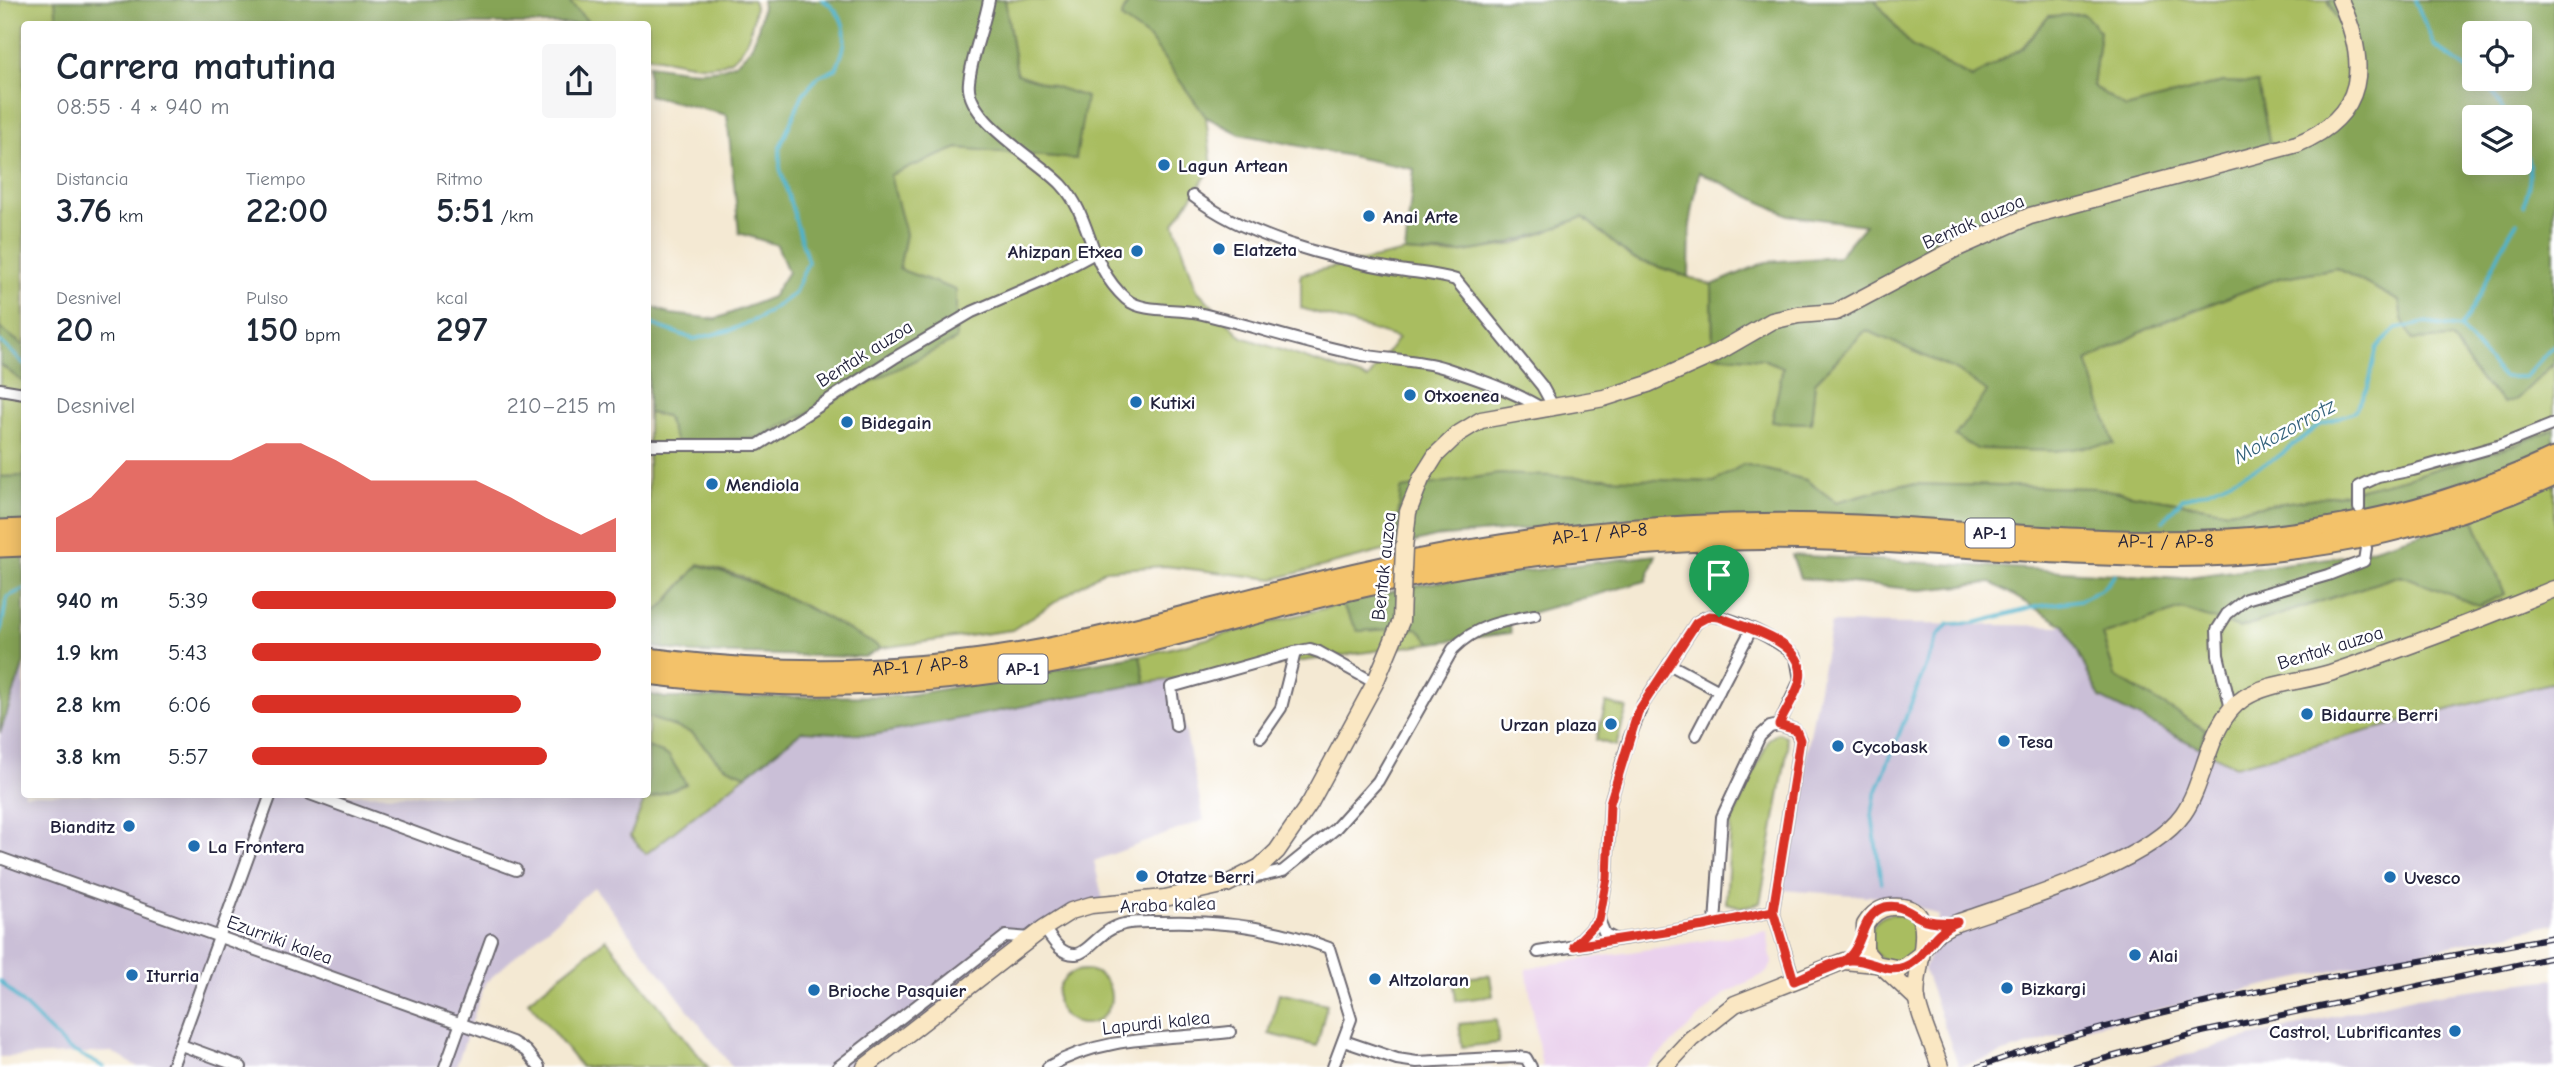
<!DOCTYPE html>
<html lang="es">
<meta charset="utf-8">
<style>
body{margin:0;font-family:"Comic Neue",sans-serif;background:#f6f6f7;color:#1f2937;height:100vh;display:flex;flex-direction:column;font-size:26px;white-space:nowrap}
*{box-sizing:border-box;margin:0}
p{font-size:23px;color:#747a83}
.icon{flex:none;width:38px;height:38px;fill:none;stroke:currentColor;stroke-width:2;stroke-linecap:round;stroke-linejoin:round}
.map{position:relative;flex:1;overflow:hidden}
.sheet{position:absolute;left:21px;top:21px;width:630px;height:777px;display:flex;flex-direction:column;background:#fff;border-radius:7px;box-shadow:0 4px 18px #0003}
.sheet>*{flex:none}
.fabs{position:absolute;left:2462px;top:21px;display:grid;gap:14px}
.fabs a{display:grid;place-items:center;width:70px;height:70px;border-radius:7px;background:#fff;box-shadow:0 4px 18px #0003;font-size:35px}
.pin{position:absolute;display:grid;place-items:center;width:60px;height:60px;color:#fff;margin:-72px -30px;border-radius:50% 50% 50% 0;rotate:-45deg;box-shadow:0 0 7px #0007}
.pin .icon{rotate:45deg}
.round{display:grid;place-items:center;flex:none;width:74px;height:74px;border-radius:7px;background:#f6f6f7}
.head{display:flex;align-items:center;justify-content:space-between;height:119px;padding:0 35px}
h1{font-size:38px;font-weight:600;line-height:52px}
.figures{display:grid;grid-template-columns:repeat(3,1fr);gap:10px;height:119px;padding:7px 35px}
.figures div{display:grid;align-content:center}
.figures b{font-size:35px;font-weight:600}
.figures small{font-size:19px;font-weight:400}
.figures p{font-size:19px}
.chart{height:196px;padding:14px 35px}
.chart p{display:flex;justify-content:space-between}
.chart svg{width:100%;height:126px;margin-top:7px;fill:#d93025;opacity:.7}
ul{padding:0 35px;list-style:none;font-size:23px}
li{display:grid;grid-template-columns:112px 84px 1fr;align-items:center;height:52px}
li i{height:18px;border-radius:9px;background:#d93025}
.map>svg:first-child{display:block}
.built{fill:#ead1ed}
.industrial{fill:#cabfd7}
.green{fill:#a9bd61;stroke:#66704e;stroke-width:2}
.forest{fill:#86a457;stroke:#546349;stroke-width:2;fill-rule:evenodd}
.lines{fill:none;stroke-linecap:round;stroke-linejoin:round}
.stream{stroke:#4db3cc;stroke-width:3.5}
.street-casing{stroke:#6c6870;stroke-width:14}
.secondary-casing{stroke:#6c6870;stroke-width:19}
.highway-casing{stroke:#6c6870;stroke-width:23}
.street{stroke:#fff;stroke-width:10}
.secondary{stroke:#fae7c3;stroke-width:16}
.highway{stroke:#f3c26a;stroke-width:19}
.rail-casing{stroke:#22223b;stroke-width:6}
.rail{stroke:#fff;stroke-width:3.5;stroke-dasharray:10;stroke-linecap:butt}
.secondary-bridge-casing{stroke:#6c6870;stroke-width:19;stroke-linecap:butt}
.secondary-bridge{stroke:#fae7c3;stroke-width:16}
.route-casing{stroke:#fff;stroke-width:14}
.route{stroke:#d93025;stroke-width:9}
.poi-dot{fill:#1f6fb2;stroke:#fff;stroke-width:2.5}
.labels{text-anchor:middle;stroke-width:5;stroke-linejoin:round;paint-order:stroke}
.shield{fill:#fff;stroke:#646476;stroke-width:2}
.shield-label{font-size:18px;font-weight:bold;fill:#22223b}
.poi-label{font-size:19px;font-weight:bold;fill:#22223b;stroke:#fff;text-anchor:start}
.street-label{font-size:19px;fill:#22223b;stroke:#fff}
.water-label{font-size:21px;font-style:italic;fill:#35637c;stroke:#fff}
</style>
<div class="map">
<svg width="2554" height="1067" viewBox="0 0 2554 1067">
<rect width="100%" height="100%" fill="#fff"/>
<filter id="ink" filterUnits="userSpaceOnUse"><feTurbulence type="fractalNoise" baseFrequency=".0143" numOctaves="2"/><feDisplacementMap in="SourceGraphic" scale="14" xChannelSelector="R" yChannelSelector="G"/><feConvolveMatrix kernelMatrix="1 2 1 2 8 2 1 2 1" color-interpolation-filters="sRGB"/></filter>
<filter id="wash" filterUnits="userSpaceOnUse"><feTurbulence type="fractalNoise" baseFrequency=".00686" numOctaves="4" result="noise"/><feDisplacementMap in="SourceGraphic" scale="28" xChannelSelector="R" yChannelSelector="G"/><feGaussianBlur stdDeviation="1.57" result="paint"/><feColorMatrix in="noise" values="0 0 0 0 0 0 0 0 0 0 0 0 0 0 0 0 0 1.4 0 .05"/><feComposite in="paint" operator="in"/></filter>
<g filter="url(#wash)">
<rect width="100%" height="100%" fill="#f4e9d3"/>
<path class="built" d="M1767,931L1772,964L1766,973L1726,993L1646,1067H1542L1526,968Z"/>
<g class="industrial">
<path d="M24,598V794L631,795L644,801L630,836L646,854L802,731L873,735L1174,676L1204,820L1094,861L1105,909L1070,916L859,1067H732L594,887L485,983L456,1067H138L112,1052L0,1057V604Z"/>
<path d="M1831,623L2065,626L2100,698L2235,766L2554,682V924L2187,1002L2078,1030L1959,1067L1924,969L1934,945L1939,916L1899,898L1781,890Z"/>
<path d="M2554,979V1067H2146L2230,1042L2409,998Z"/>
</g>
<g class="green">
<path d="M0,0H56L59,24H24V346L0,328Z"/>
<path d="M568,0H753L755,7C746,83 706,67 648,56V24H590Z"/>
<path d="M1005,0H1129L1121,18L1150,39L1206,117L1212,167L1174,223L1197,290L1242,337L1368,379L1398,338L1301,308V274L1405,252L1446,255L1516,244L1583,216L1632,258L1712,285L1713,355L1763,359L1783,367L1772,422L1811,423L1815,382L1866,330L1958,371L1988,392L2113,444L2087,361L2155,325L2279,278L2337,268L2399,301L2402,319L2413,340L2452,338L2478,378L2548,368L2554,363V428L2521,443L2410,477L2337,495L2228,511L2096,488L1902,484L1836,502L1806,480L1744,464L1714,482L1656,480L1402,489L1395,548L1274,579L1165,566L1105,570L1012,630L881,648L809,608L741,576L699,564L661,608L648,617V413L666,416L899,269L906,234L889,175L958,148L1076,159L1017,74Z"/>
<path d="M1875,0H2328L2340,26L2351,100L2321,134L2271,150L2223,82L2126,108L2093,86L2100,31L2049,16L2023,47L1972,78L1911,46Z"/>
<path d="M0,364L24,383V476L0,477Z"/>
<path d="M2554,479V682L2235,766L2200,748L2206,730L2115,676L2102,635L2182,609L2240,628L2401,575L2480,606L2505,594L2473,518Z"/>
<path d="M1341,604L1358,631L1417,628L1432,643L1145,683L1140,656Z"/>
<path d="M1606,703L1627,708L1616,746L1596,740Z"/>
<path d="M648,717L692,733L722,765L746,775L646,854L630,836L644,801L686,784L669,756L648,747Z"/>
<path d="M1778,733L1786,736L1788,747L1760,903L1742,907L1726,903L1731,823L1769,739Z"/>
<circle cx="1894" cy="938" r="24"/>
<path d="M606,939L708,1067H581L528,1001Z"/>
<circle cx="1084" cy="997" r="27"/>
<path d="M1490,975L1493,996L1456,1001L1453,979Z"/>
<path d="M1279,993L1327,1004L1317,1046L1269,1034Z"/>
<path d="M1496,1020L1499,1043L1462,1047L1459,1024Z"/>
</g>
<g class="forest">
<path d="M55,0H568L590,24H57Z"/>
<path d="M762,0H1005L1017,74L1086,97L1076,159L958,148L890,175L906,234L899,269L956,290V340L758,438L676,442L666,416L648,413V305L670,314L716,319L772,297L788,272L777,245L739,233L727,115L648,95V65C685,70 738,83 755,38C759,26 763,13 762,0Z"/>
<path d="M1129,0H1875L1911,46L1972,78L2023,47L2049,16L2084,14L2100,31L2093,86L2126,108L2223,82L2258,83L2271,150L2321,134L2351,100L2340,26L2328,0H2554V363L2517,399L2504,403L2478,378L2452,338L2413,340L2402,319L2399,301L2337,268L2279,278L2155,325L2087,361L2114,444L2054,451L1977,449L1955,436L1987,392L1958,371L1866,330L1815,382L1811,423L1772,422L1783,367L1763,359L1713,355L1712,285L1766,262L1838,257L1865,225L1788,215L1699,172L1690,225L1689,277L1632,258L1583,217C1517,243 1477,258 1405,252L1414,169L1240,134L1206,117L1150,39L1121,18ZM2474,33H2520V79H2474ZM2474,117H2520V163H2474Z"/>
<path d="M0,328L24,346V383L0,364Z"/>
<path d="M2554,428V447L2475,478L2315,524L2208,536L1639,519L1434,537L1395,548L1401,489L1499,474L1714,482L1744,464L1806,480L1836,502L1902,484L2096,488L2228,511L2337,495L2410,477L2521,443Z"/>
<path d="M24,476V663L0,733V477Z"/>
<path d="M2473,518L2505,594L2479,606L2401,575L2239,628L2182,609L2102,635L2115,676L2206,730L2200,748L2100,698L2065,626L1992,583L1921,590L1800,578L1792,555L2181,578L2351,555Z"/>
<path d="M1656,555L1646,581L1509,619L1511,633L1432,643L1417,628L1358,631L1341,604L1423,584Z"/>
<path d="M699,565C765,582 822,615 881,648L865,657L691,653L648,646V617L661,608Z"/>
<path d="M1140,655L1145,683L873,735L802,731L746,775L722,765L692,733L648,717V694L665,698L903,696Z"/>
<path d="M648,747L669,756L686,784L644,801L631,795L648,794Z"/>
</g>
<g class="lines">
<g class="stream">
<path d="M2415,0L2434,45L2474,75"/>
<path d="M2479,79L2490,87L2507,117"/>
<path d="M2520,140C2533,163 2532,182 2523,206"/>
<path d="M648,323L694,339L731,330L759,318L794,294L808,262L780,168V147L803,94L819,76L836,69C849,42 850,18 823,0"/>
<path d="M2460,327C2485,294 2494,255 2517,222"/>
<path d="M0,341L24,364"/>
<path d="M2163,521L2182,499L2205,492L2275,459L2318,426L2355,411L2368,387L2377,347L2396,329L2425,323L2460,328L2503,377H2525L2554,345"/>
<path d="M0,635L7,597L24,589"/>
<path d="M1881,883L1872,814L1875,796L1937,637L1948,624L1975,623L2039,606L2080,600L2102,589L2115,575"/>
<path d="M0,981L67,1048L104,1067"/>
</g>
</g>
</g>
<g filter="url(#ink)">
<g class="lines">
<g class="street-casing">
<g id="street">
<path d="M989,0C984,27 972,54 969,82C964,120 1039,160 1062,185C1093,219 1087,264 1126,299C1142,313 1177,308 1198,313C1251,325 1303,343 1357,354C1386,360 1417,359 1445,368C1478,379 1514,391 1543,409"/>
<path d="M1193,196C1244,236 1328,258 1393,269C1414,273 1435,273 1456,280L1542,386L1554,408"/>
<path d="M0,389L24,393"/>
<path d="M648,445H758L894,358L972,312L1039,283L1093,254"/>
<path d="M2359,508V486L2378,477L2413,470L2501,445L2554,424"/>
<path d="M1669,664L1719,691"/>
<path d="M2231,709L2218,655L2217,630L2227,614L2246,599L2328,575L2364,561L2366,548"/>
<path d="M1779,725L1795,730L1800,740L1773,911L1794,980"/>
<path d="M1176,726L1171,687L1295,652L1310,649L1319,652L1375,683"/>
<path d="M1696,735L1751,630"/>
<path d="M1261,737L1281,708L1295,652"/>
<path d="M310,794L516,870"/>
<path d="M0,858L512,1042L526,1051L539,1067"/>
<path d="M1244,880L1283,871L1335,829L1378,781L1453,649C1476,625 1503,621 1535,615"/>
<path d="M1715,924L1722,817L1760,736L1770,727L1779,725"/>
<path d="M1044,928C1052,939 1060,955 1076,954C1089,953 1100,929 1124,924C1136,921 1149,922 1161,922C1219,920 1275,927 1329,948L1351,1019L1333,1067"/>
<path d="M1615,939L1605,934L1599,920L1607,878L1610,803L1629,739L1643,704L1696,623C1700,620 1705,616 1711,616C1732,616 1782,642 1796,657L1800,680L1779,725"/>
<path d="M1574,946L1599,920"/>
<path d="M1538,952L1704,926L1773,911"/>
<path d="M1344,1041L1397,1059L1417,1062L1515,1057L1526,1058L1531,1067"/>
<path d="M181,1045L241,1067"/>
<path d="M172,1067L271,794"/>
<path d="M445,1067L491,939"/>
<path d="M838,1067L1006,936L1031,938"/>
<path d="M1048,1067C1105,1034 1168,1040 1230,1032"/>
</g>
</g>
<g class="secondary-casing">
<g id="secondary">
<path d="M1404,548L1408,512L1421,479L1436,455L1458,434L1481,420L1604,398L1648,384L1713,355L1772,321L1798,315L1836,312L1953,250L2030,216L2297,144C2367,115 2369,64 2340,0"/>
<path d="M1924,948L1938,932L1951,925C2012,903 2147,865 2183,814C2207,780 2207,722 2244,698C2269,682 2302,682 2330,673C2406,648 2481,619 2554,589"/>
<path d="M1921,954L1901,969L1876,964L1865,951V925C1871,915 1879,908 1891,907C1948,902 1911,971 1917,1000C1921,1022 1933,1045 1940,1067"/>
<path d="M1884,968L1917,999"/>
<path d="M865,1067L1044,928L1071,911L1091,905L1165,898L1227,884L1260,867L1277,851L1310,803L1375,683L1401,621L1402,592"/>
<path d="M1665,1067L1691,1039L1735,1004L1844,961L1876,964"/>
</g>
</g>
<g class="highway-casing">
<g id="highway">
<path d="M0,530L24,529"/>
<path d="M0,547L24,546"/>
<path id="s1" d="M648,658C779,676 914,673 1044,649C1127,633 1208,609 1289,589C1387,564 1485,544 1585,534C1676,524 1766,521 1857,525C1973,530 2090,544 2206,540C2326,536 2445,508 2554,458"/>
<path d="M648,674C779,691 913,689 1044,665C1127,650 1208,626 1289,605C1386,580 1485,560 1585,550C1675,540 1766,537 1857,541C1973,546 2089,559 2206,556C2325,552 2446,525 2554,476"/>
</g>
</g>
<use href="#street" class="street"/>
<use href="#secondary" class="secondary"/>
<use href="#highway" class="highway"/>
<g class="rail-casing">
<g id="rail">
<path d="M1978,1067C2163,1000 2361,973 2554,937"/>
<path d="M2074,1067L2202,1032L2554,957"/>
</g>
</g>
<use href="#rail" class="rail"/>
<g class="secondary-bridge-casing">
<path id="secondary-bridge" d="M1402,592L1404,548"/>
</g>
<use href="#secondary-bridge" class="secondary-bridge"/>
</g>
</g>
<g class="lines" filter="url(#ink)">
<g class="route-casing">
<path id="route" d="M1719,617L1709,616L1696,623L1638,712L1610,803L1607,878L1599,920L1574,946L1704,926L1773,911L1794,981C1811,974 1832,961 1851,960C1870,959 1886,974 1904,967C1925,960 1929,933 1957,922C1946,923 1936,923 1925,920C1911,915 1902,903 1885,907C1859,915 1865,948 1844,961C1830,970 1810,974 1794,981L1773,911L1800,740L1796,730L1779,725C1785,711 1797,694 1800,680C1808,641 1744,628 1719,617"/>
</g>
<use href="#route" class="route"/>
</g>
<g class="poi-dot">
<circle cx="1164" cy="165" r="7"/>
<circle cx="1369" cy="216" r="7"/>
<circle cx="1219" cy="249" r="7"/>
<circle cx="1137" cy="251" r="7"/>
<circle cx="1410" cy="395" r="7"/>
<circle cx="1136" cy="402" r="7"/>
<circle cx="847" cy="422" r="7"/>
<circle cx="712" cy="484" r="7"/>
<circle cx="2307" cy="714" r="7"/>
<circle cx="1611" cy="724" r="7"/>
<circle cx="2004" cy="741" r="7"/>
<circle cx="1838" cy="746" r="7"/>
<circle cx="129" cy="826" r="7"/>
<circle cx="194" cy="846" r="7"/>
<circle cx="1142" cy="876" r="7"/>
<circle cx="2390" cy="877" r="7"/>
<circle cx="2135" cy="955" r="7"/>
<circle cx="132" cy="975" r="7"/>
<circle cx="1375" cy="979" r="7"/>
<circle cx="2007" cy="988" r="7"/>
<circle cx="814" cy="990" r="7"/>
<circle cx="2455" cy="1031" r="7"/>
</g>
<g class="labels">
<g class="shield">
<rect x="1965.5" y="518.5" width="49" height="29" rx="5"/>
<rect x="998.5" y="654.5" width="49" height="29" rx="5"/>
</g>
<g class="shield-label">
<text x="1990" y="539">AP-1</text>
<text x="1023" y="675">AP-1</text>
</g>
<g class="poi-label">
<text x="1178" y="172">Lagun Artean</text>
<text x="1383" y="223">Anai Arte</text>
<text x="1233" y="256">Elatzeta</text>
<text x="1123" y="258" text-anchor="end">Ahizpan Etxea</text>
<text x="1424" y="402">Otxoenea</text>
<text x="1150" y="409">Kutixi</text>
<text x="861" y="429">Bidegain</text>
<text x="726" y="491">Mendiola</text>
<text x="2321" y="721">Bidaurre Berri</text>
<text x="1597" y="731" text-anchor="end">Urzan plaza</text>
<text x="2018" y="748">Tesa</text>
<text x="1852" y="753">Cycobask</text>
<text x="115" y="833" text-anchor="end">Bianditz</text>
<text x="208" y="853">La Frontera</text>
<text x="1156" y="883">Otatze Berri</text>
<text x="2404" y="884">Uvesco</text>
<text x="2149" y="962">Alai</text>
<text x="146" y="982">Iturria</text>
<text x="1389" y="986">Altzolaran</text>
<text x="2021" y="995">Bizkargi</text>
<text x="828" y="997">Brioche Pasquier</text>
<text x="2441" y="1038" text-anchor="end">Castrol, Lubrificantes</text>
</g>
<g class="street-label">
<text transform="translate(1973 221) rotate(-24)" y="7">Bentak auzoa</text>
<text transform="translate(864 353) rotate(-32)" y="7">Bentak auzoa</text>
<text dy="7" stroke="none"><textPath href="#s1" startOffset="966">AP-1 / AP-8</textPath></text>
<text dy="7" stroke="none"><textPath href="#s1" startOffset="1533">AP-1 / AP-8</textPath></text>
<text transform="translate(1383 566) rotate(-84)" y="7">Bentak auzoa</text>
<text transform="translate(2330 647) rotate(-17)" y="7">Bentak auzoa</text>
<text dy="7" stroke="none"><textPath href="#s1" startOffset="273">AP-1 / AP-8</textPath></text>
<text transform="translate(1168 904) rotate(-2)" y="7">Araba kalea</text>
<text transform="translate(280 939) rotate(20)" y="7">Ezurriki kalea</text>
<text transform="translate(1156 1022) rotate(-6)" y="7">Lapurdi kalea</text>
</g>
<g class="water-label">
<text transform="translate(2284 431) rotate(-29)" y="7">Mokozorrotz</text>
</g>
</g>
</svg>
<div class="fabs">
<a><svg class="icon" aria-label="locate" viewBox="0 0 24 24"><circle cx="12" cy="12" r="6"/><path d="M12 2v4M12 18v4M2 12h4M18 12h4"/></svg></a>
<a><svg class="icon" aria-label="layers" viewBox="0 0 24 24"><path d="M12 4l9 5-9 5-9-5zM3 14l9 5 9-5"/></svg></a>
</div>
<div class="pin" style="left:1719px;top:617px;background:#1e9e55"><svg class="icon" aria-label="arrive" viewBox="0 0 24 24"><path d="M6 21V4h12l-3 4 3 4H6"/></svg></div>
<section class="sheet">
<div class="head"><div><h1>Carrera matutina</h1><p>08:55 · 4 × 940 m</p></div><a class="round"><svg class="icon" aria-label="share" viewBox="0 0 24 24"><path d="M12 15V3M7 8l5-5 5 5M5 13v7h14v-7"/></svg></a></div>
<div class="figures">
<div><p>Distancia</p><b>3.76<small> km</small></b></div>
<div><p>Tiempo</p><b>22:00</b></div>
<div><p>Ritmo</p><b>5:51<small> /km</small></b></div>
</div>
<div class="figures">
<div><p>Desnivel</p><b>20<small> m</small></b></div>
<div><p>Pulso</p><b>150<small> bpm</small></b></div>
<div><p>kcal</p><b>297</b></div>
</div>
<div class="chart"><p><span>Desnivel</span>210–215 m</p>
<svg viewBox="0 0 160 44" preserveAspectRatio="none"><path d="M0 44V32L10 25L20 12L30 12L40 12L50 12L60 6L70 6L80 12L90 19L100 19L110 19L120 19L130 25L140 32L150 38L160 32V44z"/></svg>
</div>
<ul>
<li><b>940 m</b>5:39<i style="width:100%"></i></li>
<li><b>1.9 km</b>5:43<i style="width:96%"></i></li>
<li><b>2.8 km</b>6:06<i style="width:74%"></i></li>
<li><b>3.8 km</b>5:57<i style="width:81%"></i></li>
</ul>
</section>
</div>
